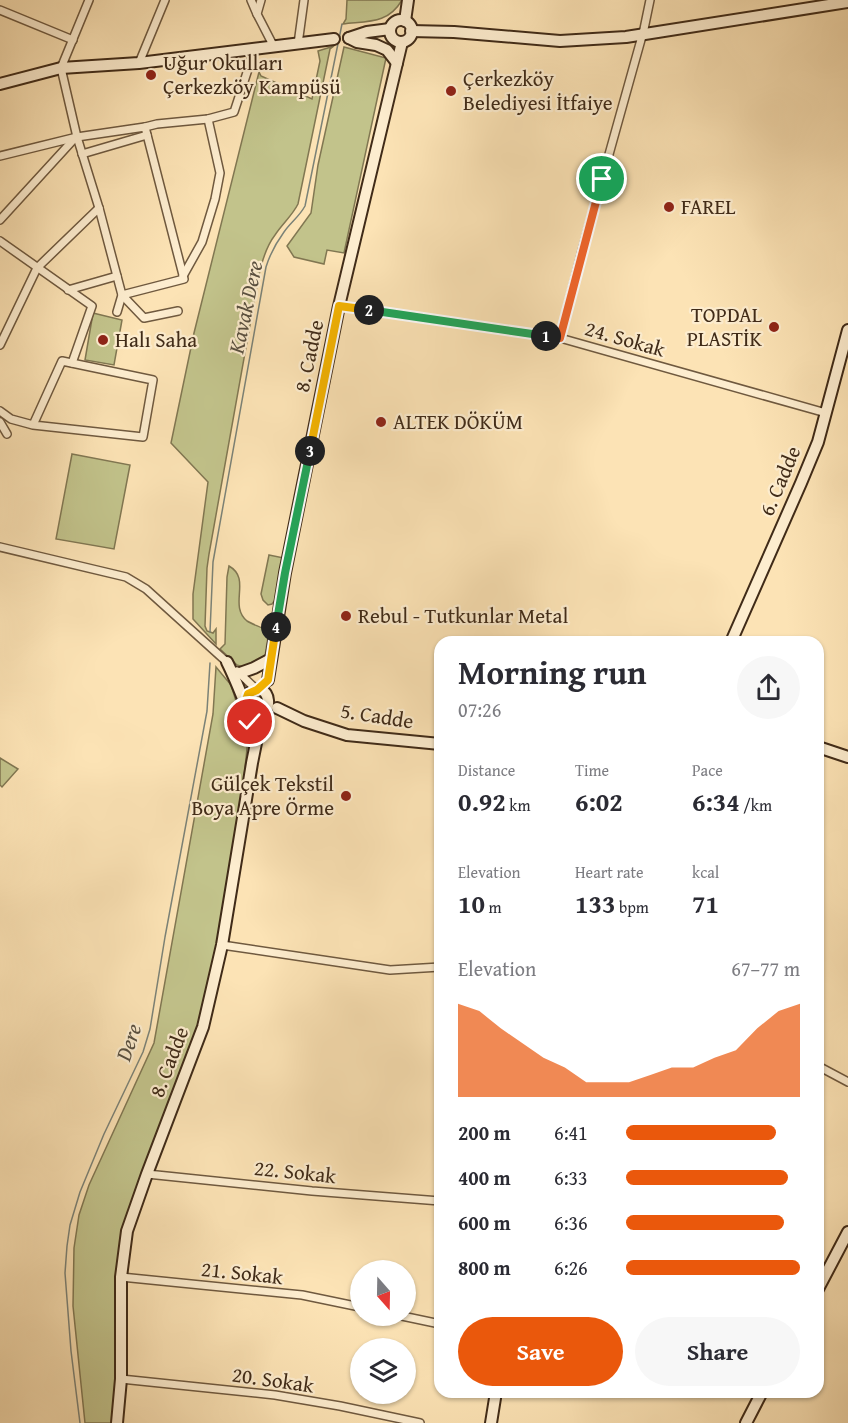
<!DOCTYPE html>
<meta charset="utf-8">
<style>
body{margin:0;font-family:"Gentium Book Plus",serif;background:#f7f7f7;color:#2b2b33;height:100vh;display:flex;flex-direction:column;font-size:22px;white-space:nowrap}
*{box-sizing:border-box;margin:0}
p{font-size:20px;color:#7c7c81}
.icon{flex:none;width:33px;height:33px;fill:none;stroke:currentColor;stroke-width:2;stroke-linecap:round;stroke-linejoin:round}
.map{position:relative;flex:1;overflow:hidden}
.details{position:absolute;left:434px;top:636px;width:390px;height:762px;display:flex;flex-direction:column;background:#fff;border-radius:18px;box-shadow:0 2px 4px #0004}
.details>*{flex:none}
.needle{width:39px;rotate:160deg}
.tools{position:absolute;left:350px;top:1260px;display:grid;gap:12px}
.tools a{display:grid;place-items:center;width:66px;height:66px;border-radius:50%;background:#fff;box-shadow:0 2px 4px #0004;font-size:30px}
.pin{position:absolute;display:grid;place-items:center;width:51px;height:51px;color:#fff;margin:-26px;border:3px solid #fff;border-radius:50%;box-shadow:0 2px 6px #0007}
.km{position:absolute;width:30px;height:30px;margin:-15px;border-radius:50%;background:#222;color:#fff;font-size:16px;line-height:30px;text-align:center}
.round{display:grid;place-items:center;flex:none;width:63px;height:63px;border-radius:32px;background:#f7f7f7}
.head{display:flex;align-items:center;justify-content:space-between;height:102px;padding:0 24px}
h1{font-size:33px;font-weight:600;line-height:45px}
.figures{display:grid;grid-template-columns:repeat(3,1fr);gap:9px;height:102px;padding:6px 24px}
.figures div{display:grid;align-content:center}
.figures b{font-size:26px;font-weight:600}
.figures small{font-size:16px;font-weight:400}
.figures p{font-size:16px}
.chart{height:168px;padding:12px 24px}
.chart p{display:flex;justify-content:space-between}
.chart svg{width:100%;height:108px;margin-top:6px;fill:#ea580c;opacity:.7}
.button{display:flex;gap:12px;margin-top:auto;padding:12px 24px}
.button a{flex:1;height:69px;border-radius:36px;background:#ea580c;color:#fff;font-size:24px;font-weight:600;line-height:69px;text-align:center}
.button a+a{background:#f7f7f7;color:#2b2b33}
ul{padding:0 24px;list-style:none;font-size:20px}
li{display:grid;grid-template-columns:96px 72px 1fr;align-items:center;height:45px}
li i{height:15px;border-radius:8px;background:#ea580c}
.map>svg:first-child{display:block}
.green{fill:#c2c38b;stroke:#817752;stroke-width:1.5}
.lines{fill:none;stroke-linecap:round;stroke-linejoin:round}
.stream{stroke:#7b8277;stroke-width:1.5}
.street-casing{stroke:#6f593f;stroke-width:10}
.secondary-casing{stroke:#402b18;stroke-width:14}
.street{stroke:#fdedcf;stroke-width:7}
.secondary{stroke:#fdedcf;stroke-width:10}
.split-1-casing{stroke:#fff;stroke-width:12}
.split-2-casing{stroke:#fff;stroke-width:12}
.split-3-casing{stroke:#fff;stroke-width:12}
.split-4-casing{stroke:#fff;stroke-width:12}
.split-5-casing{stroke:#fff;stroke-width:12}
.split-1{stroke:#f0652b;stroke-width:8}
.split-2{stroke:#22a559;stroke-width:8}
.split-3{stroke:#f5b400;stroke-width:8}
.split-4{stroke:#22a559;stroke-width:8}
.split-5{stroke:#f5b400;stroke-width:8}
.poi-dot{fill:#8f2418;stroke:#fdedcf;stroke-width:2}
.labels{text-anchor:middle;stroke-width:4.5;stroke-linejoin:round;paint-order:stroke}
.poi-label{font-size:21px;fill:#402b18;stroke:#fdedcf;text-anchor:start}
.street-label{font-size:21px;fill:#402b18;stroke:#fdedcf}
.water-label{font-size:22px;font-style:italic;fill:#584f40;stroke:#fdedcf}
</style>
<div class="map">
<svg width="848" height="1423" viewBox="0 0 848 1423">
<rect width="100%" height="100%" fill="#fce3b5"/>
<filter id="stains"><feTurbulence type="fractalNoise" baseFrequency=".00333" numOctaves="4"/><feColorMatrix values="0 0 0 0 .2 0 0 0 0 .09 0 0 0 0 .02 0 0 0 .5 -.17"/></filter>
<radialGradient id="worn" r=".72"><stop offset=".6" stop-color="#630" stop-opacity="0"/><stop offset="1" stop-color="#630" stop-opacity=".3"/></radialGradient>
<g class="green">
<path d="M347,0H402C388,24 368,21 343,24L346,19Z"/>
<path d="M334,46L330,49L298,204C292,216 282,224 275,235C265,248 261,264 258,280L209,554L207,568L205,626L207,631L213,633L216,629V644L193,619V594L208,482L171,443L194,333L259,72L261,76L312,99L320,61L318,51Z"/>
<path d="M344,47L386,58L344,253L327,250L324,264L294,257L287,246L311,213L318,165Z"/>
<path d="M93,313L122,320L114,365L85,360Z"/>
<path d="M72,454L130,465L114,549L56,539Z"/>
<path d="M269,555L284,558L276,599L272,604L268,605L263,600L261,594Z"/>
<path d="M229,566C252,579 228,605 247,621C252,624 258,626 264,629L268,637L265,656L262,659L246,668L237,665L220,649L225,644L227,577Z"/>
<path d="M216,667L231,685L248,739L242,797L219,935L202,1026L137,1186L123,1227L113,1423H85L73,1306L74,1248L79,1215L89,1185L154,1043L213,714Z"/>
<path d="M0,758L18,769L2,787L0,785Z"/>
</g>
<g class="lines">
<g class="stream">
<path d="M210,632L213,562L266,267C270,254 276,243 284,232C291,222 299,217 305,206L342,24"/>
<path d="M80,1423L71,1351L65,1273L67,1246L70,1225L80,1192L104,1134L143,1052L150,1029L165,937L207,711L210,663"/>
</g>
<g class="street-casing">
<g id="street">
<path d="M89,0L61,68L77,137L99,208L122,295L117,312"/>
<path d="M251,0L257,14"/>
<path d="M261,0L257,14L274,47"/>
<path d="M0,10L73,40"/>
<path d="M298,44L304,0"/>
<path d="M139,63L165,0"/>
<path d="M145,127L157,124L208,119L234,112L255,48"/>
<path d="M82,154L147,135"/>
<path d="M0,156L77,137L145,127L184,279L122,295L144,318L178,311"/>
<path d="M0,220L75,138"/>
<path d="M0,241L92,306L72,363"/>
<path d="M183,276L202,242L215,199L220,173L208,119"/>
<path d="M68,290L117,276"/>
<path d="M339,306L560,338L826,413"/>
<path d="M560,338L582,251L644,29L650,0"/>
<path d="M0,345L37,268L99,208"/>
<path d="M0,411L11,419L33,425L62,361L153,380L143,437L33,425"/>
<path d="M0,422L7,434"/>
<path d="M0,547L126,577L146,589L229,664"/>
<path d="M237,671L257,690"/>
<path d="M222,945L390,970L440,967"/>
<path d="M818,1066L848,1082"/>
<path d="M147,1174L312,1191L440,1201"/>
<path d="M121,1277L302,1295L360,1307"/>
<path d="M402,1316L440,1324"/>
<path d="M121,1379L275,1395L340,1406L420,1423"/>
</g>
</g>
<g class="secondary-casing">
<g id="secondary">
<circle cx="401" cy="31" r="11"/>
<path d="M405,21L408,0"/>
<path d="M411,31L454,32L560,41L626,37L848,2"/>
<path d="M349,38L357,42L376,45L387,50L397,63"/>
<path d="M349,38L367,32L390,29"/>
<path d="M0,84L61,68L139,63L334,39"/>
<path d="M731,642L801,483L818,442L848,330"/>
<path d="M227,662C234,676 240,691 246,706C247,709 249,711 252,713C275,724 273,675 248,694L245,703"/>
<path d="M240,673L254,668L271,659"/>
<path d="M268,680L285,573L339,306L402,42"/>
<path d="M277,708L304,721L347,735L440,744"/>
<path d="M818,747L848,757"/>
<path d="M818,1289L848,1232"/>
<path d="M117,1423L121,1379V1277L127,1231L147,1174L203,1027L222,945L252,763L262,713"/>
<path d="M491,1423L496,1392"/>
<path d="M746,1423L762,1392"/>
</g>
</g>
<use href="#street" class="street"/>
<use href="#secondary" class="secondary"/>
</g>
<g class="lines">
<g class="split-1-casing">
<path id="split-1" d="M546,336L560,338L602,179"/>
</g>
<g class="split-2-casing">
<path id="split-2" d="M369,310L546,336"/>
</g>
<g class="split-3-casing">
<path id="split-3" d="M310,451L339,306L369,310"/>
</g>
<g class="split-4-casing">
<path id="split-4" d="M276,627L285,573L310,451"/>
</g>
<g class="split-5-casing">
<path id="split-5" d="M250,722L245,703L248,694L257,690L268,680L276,627"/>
</g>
<use href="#split-1" class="split-1"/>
<use href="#split-2" class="split-2"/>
<use href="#split-3" class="split-3"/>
<use href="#split-4" class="split-4"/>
<use href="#split-5" class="split-5"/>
</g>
<g class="poi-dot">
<circle cx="151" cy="75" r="6"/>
<circle cx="451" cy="91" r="6"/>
<circle cx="669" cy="207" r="6"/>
<circle cx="774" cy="327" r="6"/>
<circle cx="103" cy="340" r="6"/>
<circle cx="381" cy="422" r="6"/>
<circle cx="346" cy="616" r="6"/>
<circle cx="346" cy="796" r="6"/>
</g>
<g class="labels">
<g class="poi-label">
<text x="163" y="70">Uğur Okulları<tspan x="163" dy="24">Çerkezköy Kampüsü</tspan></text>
<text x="463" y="86">Çerkezköy<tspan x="463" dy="24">Belediyesi İtfaiye</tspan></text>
<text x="681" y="214">FAREL</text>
<text x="762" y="322" text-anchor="end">TOPDAL<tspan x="762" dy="24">PLASTİK</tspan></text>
<text x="115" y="347">Halı Saha</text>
<text x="393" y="429">ALTEK DÖKÜM</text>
<text x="358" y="623">Rebul - Tutkunlar Metal</text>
<text x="334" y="791" text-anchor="end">Gülçek Tekstil<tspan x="334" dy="24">Boya Apre Örme</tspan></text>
</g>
<g class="street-label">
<text transform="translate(625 339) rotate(16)" y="7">24. Sokak</text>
<text transform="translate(309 356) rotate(-78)" y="7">8. Cadde</text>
<text transform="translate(780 481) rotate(-67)" y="7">6. Cadde</text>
<text transform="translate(377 716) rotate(9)" y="7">5. Cadde</text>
<text transform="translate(169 1062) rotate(-69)" y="7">8. Cadde</text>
<text transform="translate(295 1172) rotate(6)" y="7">22. Sokak</text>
<text transform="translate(242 1273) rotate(6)" y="7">21. Sokak</text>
<text transform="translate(273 1380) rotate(8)" y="7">20. Sokak</text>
</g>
<g class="water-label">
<text transform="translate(245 307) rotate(-78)" y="8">Kavak Dere</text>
<text transform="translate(128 1042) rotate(-71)" y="8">Dere</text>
</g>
</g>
<rect width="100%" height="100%" filter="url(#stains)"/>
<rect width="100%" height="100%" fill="url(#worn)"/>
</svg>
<div class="tools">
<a><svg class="needle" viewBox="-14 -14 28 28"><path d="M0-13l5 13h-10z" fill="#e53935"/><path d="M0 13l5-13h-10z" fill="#7c7c81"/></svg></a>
<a><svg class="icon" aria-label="layers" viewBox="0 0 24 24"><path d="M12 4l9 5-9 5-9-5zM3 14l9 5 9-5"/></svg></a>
</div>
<div class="pin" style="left:602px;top:179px;background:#1e9e55"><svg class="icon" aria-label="arrive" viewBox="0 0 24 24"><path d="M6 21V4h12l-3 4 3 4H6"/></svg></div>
<div class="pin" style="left:250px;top:722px;background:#d93025"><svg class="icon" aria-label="check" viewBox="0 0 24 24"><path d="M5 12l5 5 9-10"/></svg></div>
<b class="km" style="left:546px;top:336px">1</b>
<b class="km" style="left:369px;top:310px">2</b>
<b class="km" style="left:310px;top:451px">3</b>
<b class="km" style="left:276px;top:627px">4</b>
<section class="details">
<div class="head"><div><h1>Morning run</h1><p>07:26</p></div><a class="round"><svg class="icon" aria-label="share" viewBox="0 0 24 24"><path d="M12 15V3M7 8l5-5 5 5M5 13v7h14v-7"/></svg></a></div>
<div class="figures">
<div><p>Distance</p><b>0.92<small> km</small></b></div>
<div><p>Time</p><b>6:02</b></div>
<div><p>Pace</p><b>6:34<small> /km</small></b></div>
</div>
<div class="figures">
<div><p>Elevation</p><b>10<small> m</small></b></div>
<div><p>Heart rate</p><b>133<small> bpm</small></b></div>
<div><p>kcal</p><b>71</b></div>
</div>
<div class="chart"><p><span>Elevation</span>67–77 m</p>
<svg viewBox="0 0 160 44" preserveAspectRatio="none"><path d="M0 44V6L10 9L20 16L30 22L40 28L50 32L60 38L70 38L80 38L90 35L100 32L110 32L120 28L130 25L140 16L150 9L160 6V44z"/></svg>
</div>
<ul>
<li><b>200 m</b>6:41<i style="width:86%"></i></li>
<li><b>400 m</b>6:33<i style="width:93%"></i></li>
<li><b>600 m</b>6:36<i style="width:91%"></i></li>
<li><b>800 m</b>6:26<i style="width:100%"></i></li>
</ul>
<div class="button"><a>Save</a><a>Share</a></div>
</section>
</div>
